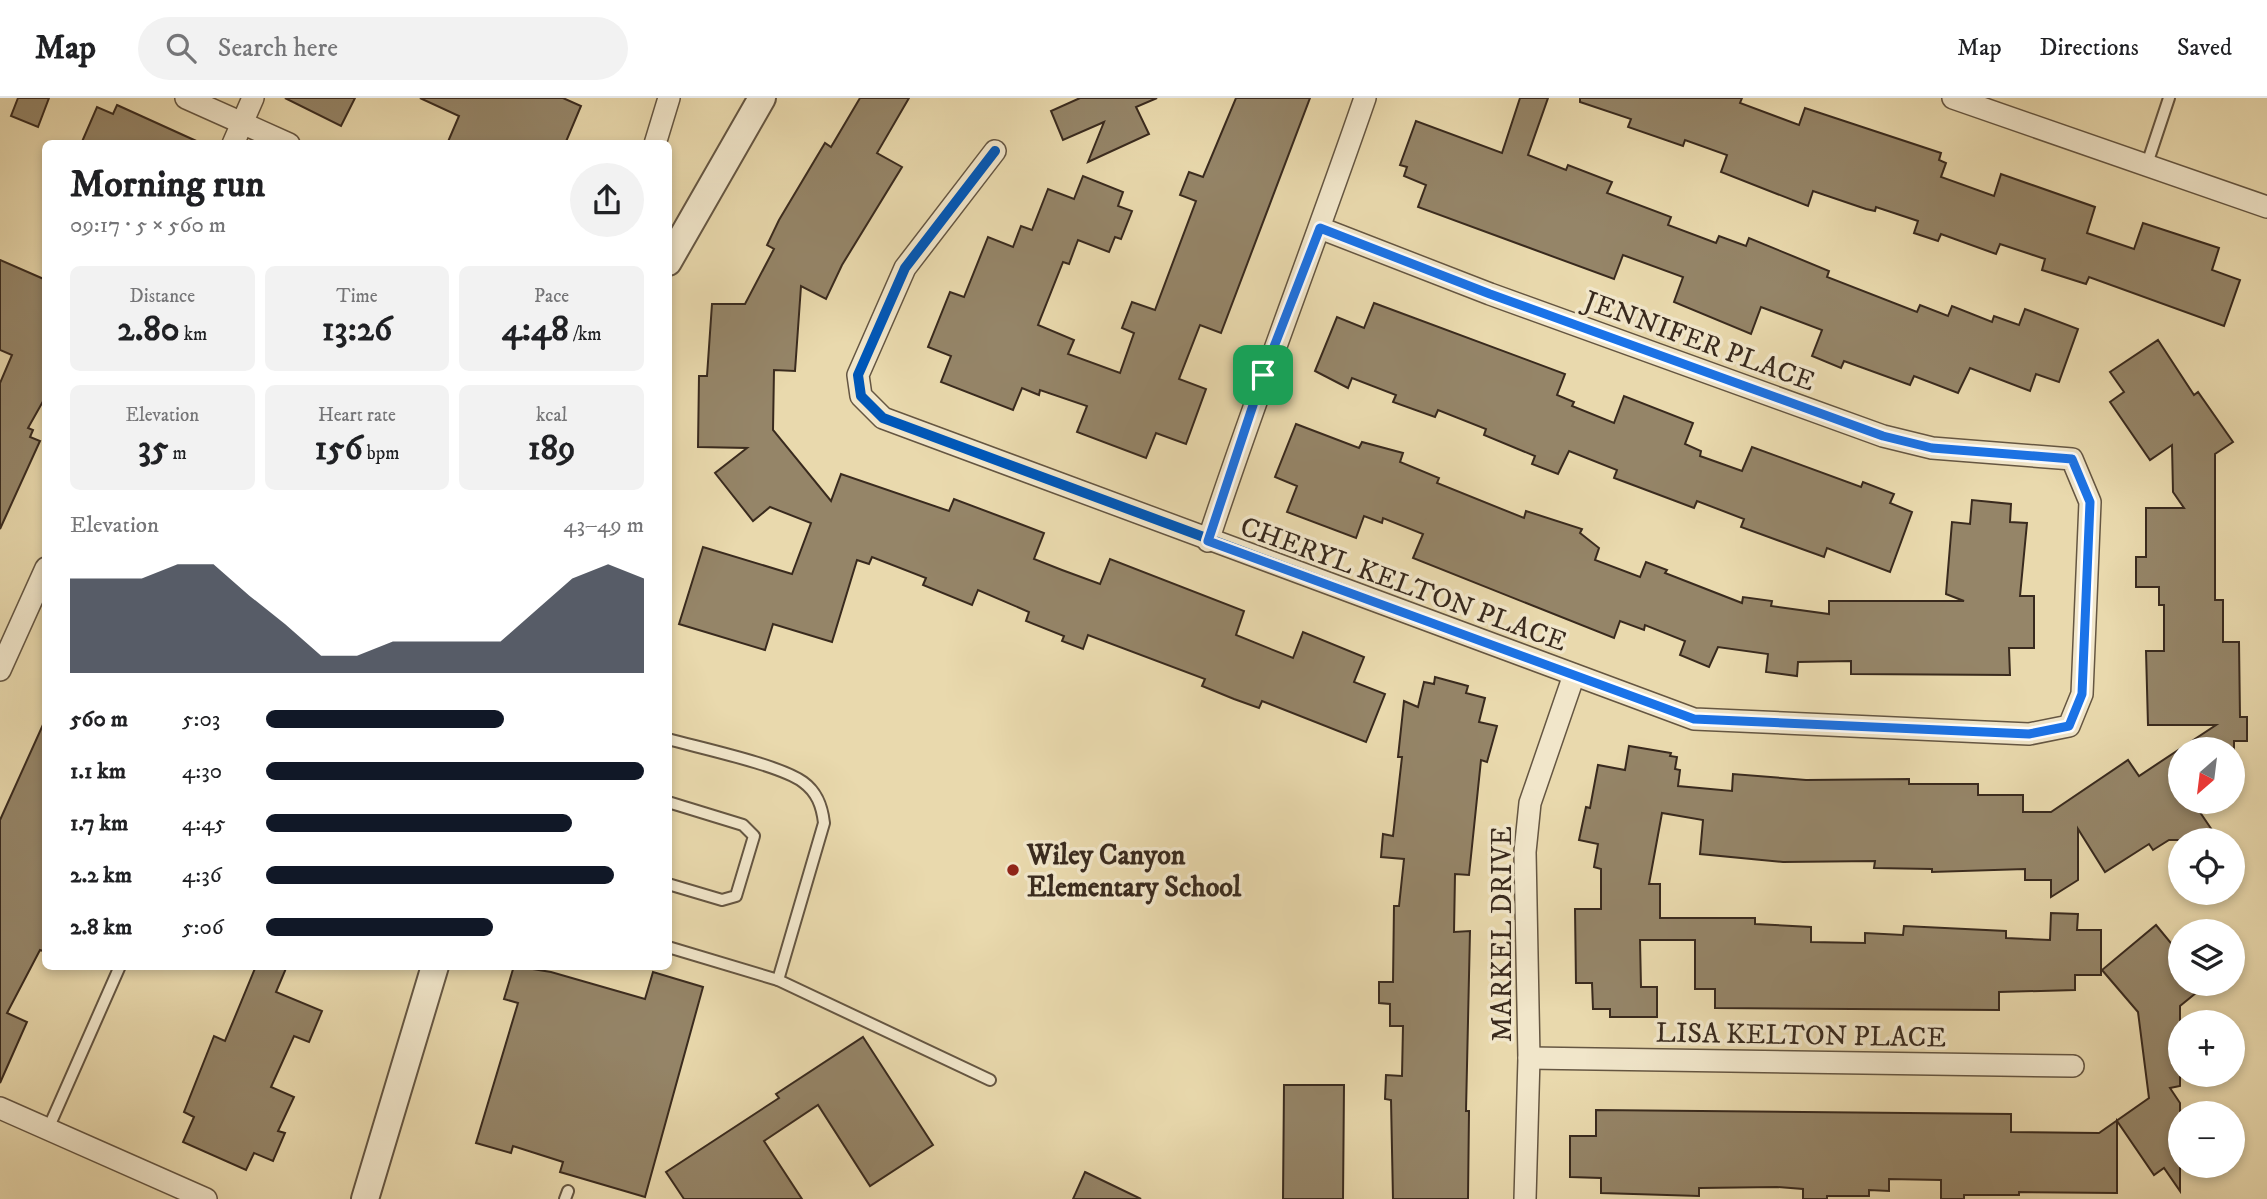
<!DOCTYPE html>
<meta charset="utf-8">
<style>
body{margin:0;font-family:"IM FELL DW Pica",serif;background:#f2f2f2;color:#202124;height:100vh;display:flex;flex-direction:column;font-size:26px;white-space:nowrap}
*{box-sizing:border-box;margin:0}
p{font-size:23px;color:#757577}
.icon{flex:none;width:38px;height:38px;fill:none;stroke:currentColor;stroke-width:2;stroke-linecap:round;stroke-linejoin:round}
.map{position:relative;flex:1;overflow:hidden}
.side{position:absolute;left:42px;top:42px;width:630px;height:830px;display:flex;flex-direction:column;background:#fff;border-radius:10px;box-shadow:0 4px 10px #0003}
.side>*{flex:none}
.needle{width:46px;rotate:208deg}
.controls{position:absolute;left:2168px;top:639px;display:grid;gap:14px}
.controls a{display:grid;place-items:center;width:77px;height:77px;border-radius:50%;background:#fff;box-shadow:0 4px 10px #0003;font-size:35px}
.pin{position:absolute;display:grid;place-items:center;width:60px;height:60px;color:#fff;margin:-30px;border-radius:14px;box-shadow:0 4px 10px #0006}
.round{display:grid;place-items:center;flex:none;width:74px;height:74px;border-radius:37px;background:#f2f2f2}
.headline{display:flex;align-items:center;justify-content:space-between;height:119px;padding:0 28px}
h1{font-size:38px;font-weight:700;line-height:52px}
.stats{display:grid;grid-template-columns:repeat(3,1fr);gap:10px;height:119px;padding:7px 28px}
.stats div{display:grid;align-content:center;border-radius:10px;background:#f2f2f2;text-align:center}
.stats b{font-size:35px;font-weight:700}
.stats small{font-size:19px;font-weight:400}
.stats p{font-size:19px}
.chart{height:196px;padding:14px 28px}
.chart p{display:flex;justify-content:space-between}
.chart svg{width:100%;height:126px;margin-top:7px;fill:#111827;opacity:.7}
ul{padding:0 28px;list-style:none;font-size:23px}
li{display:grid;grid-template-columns:112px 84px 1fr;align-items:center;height:52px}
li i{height:18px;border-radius:9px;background:#111827}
header{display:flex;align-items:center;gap:42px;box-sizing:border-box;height:98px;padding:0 35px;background:#fff;border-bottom:2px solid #e0e0e0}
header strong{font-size:33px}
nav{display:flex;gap:38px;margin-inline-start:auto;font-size:24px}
.search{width:490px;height:63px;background:#f2f2f2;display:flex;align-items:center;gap:18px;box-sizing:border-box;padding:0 24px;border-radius:38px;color:#757577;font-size:26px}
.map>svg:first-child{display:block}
.building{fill:#958568;stroke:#392a1e;stroke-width:2}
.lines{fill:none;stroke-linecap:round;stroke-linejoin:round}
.service-casing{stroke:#655642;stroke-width:14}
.minor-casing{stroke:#655642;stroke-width:24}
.tertiary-casing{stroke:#655642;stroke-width:30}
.service{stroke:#f1e6ca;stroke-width:10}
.minor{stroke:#f1e6ca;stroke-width:21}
.tertiary{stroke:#f1e6ca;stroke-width:26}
.cycleway-casing{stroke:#f1e6ca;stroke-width:15}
.cycleway{stroke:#0057b8;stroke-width:10}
.route-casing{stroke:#fff;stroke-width:14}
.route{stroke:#1a73e8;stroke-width:9}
.poi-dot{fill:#8f2418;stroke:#f1e6ca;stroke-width:2.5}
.labels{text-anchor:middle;stroke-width:7;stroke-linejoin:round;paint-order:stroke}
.street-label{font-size:28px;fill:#392a1e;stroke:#f1e6ca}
.poi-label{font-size:28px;font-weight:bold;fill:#392a1e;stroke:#f1e6ca;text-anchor:start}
</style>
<header>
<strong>Map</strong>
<div class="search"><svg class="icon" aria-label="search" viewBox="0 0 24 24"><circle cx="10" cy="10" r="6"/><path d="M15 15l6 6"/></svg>Search here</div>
<nav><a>Map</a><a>Directions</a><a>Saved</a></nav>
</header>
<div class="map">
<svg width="2267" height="1101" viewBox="0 0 2267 1101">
<rect width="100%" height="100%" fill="#e9d9ad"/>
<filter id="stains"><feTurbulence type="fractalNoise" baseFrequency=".00286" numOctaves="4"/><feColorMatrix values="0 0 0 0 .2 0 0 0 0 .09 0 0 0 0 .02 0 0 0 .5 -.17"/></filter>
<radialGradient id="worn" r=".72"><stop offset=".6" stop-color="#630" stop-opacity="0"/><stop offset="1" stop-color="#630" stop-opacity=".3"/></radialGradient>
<g class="building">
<path d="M18,0H49L38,29L11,18Z"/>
<path d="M285,0H355L341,28Z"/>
<path d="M420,0H563L581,8L565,46H447L459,18Z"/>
<path d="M860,0H909L877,55L902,69L842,167L826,201L801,188L795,273L774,272L773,332L831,403L841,376L949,413L954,401L1044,435L1034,461L1062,472L1100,486L1110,461L1244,513L1236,537L1293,560L1303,534L1364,559L1354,584L1385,596L1366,644L1262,603L1259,610L1234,601L1202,588L1205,581L1088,537L1083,551L1062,543L1064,538L1026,523L1029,514L978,492L972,507L923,487L926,480L872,459L869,466L857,462L832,544L773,526L765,552L679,526L703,449L792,476L811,425L770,409L753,423L715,375L747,350L698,349L699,278H707L712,206H745L774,151L767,147L779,122L825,45L831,49Z"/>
<path d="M1080,0H1157L1136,9L1149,36L1088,64L1104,24L1063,42L1051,13Z"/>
<path d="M1236,0H1310L1221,235L1200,227L1179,281L1206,291L1186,346L1156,335L1146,360L1077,334L1087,308L1040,292L1039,297L1022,290L1013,312L941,284L951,258L928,249L950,194L964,199L988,139L1013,149L1021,128L1032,132L1048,91L1074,101L1083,78L1123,94L1118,108L1132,113L1121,141L1115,139L1109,154L1078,142L1069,166L1063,164L1038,227L1074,242L1068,256L1120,275L1134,235L1122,230L1132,204L1155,212L1196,103L1180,97L1189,74L1203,79Z"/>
<path d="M1520,0H1548L1528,57L1566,72L1568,67L1612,84L1607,95L1671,119L1668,127L1716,145L1719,138L1746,148L1749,140L1829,173L1827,179L1917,214L1920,207L1948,218L1952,208L1992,224L1994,218L2019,227L2025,211L2078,231L2059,284L2036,276L2030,293L1970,270L1958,295L1914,278L1910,287L1844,263L1841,270L1812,258L1822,232L1761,209L1751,236L1674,204L1683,179L1623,157L1614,181L1418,109L1426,87L1404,78L1407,69L1400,67L1416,23L1502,55Z"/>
<path d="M1580,0H1742L1740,5L1799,27L1805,10L1941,55L1939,62L1946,65L1941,79L1994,98L2001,76L2095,109L2087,135L2134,151L2143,125L2219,150L2212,172L2240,182L2224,228L2089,179L2086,186L2042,172L2045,161L2000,146L1996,156L1941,136L1938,143L1914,135L1918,123L1876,109L1875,113L1866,111L1813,93L1808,108L1721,74L1727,57L1685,42L1683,48L1628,29L1631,21L1580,4Z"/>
<path d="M117,7L203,46H81L97,9L113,16Z"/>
<path d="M0,162L46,182V298L28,330L33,332L30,339L40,343L0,431V285L12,257L0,252Z"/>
<path d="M1374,205L1565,276L1557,297L1574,304L1572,308L1614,325L1624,298L1693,325L1685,346L1701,353L1700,358L1742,373L1752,349L1861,389L1863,384L1894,396L1890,405L1912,414L1890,474L1827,450L1824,459L1741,429L1744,421L1697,403L1694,410L1625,384L1614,380L1617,372L1569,353L1558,376L1532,366L1535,358L1484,337L1486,331L1438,312L1435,319L1393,304L1396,297L1352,280L1348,290L1315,273L1337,219L1364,230Z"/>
<path d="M2158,242L2194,297L2198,294L2233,344L2215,356V502H2223V544H2239L2240,619H2247V643H2234V651H2180V704H2193L2212,732L2198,742H2169L2153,752L2149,746L2105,774L2078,731V782L2051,799V782H2025V771L1932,774V771L1874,770L1875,763L1783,764L1700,756L1703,722L1662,715L1649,786H1660V820H1755V826L1811,829V844L1865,845V835L1903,837L1904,828L2006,833V840L2050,842L2051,815L2078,816L2077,832H2101V877H2075V892L1999,894V912L1715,910V891H1695V842H1640L1641,889H1657V919H1610V911H1593L1592,885H1576L1575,811H1601V771L1594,769L1598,746L1579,742L1586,709L1590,710L1598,667L1625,672L1629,648L1671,655L1670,658L1677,659L1675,671L1680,672L1678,688L1732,693L1733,676L1806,682L1909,681V686H1978V697H2023V714H2051L2128,662L2139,678L2216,627H2148L2146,553H2164V507H2159V489H2136V459H2146V410H2184L2173,394L2172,347L2150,362L2110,304L2124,294L2110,274Z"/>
<path d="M1296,326L1359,350L1362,344L1403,355L1400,364L1439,380L1437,385L1524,420L1526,413L1582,431L1580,435L1599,450L1595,462L1640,479L1646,464L1667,472L1665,475L1742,505L1743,499L1772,503L1771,508L1829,516V503H1964L1946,496L1952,424L1970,426L1972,402L2011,406L2010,424L2027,425L2020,498H2034V550H2009L2010,577L1851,576V563L1798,564L1797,578L1766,574L1768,556L1718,549L1709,569L1680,557L1685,543L1645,527L1644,532L1620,523L1614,540L1413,460L1423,436L1383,420L1382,425L1364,418L1356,440L1287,414L1297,388L1275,379Z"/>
<path d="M1435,579L1468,588L1466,595L1485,600L1479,624L1497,628L1487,664L1481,662L1469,777L1455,776L1454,834L1470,833L1466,1013H1469L1468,1101H1393L1391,1002L1385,1001L1386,977L1402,978L1403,928H1390V906L1379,905V884H1393L1394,808H1399L1404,761L1381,759L1383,736L1393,738L1402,659H1398L1404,603L1418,609L1424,584L1434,586Z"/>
<path d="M46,620V854L40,852L7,915L27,924L0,985V722Z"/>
<path d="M2156,827L2180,856V886H2207L2180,908V988L2170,990L2180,1005V1093L2164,1070L2154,1077L2117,1023V1095L2019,1094V1097H1964V1101H1941V1082L1889,1081V1093L1869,1092V1098H1827V1101H1803V1091L1777,1089L1699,1090V1098L1601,1095V1080L1570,1079V1038H1596V1012L2011,1016V1034L2099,1035L2149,1000L2138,914L2102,872Z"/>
<path d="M256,868H287L276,894L322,913L309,944L294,938L271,989L294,999L278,1033L285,1035L273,1063L254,1055L246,1072L183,1044L194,1019L184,1014L214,938L225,943Z"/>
<path d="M514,868L551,874L645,901L653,874L703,889L645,1099L560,1074L563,1064L513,1048L511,1055L476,1045L518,905L504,901Z"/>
<path d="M863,939L933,1047L870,1088L818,1007L764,1043L802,1101H684L666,1074L779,1000L776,996Z"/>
<path d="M1284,987H1344L1343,1101H1283Z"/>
<path d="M1085,1074L1141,1101H1073Z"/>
</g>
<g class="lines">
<g class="service-casing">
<g id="service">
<path d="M2146,69L2169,0"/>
<path d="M668,641C700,650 780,667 803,684C817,694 822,708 824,725L778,882"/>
<path d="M668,704L743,727L754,738L736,798L722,802L668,786"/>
<path d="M668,849L778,882L990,982"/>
<path d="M48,1031L120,868"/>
<path d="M565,1101L568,1093"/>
</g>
</g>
<g class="minor-casing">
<g id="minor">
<path d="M186,0L289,46"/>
<path d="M1953,0L2267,109"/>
<path d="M233,46L253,0"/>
<path d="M655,46L669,0"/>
<path d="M995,53L905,170L858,277L861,298L883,320L1694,621L2029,636L2069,628L2082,596L2090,404L2072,361L1932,350L1883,338L1490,196L1320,130"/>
<path d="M1208,443C1257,294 1314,148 1365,0"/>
<path d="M0,572L46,470"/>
<path d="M1529,960L2073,968"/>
<path d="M0,1010L206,1101"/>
<path d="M1525,1101L1529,960L1525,754L1530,705L1574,577"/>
</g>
</g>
<g class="tertiary-casing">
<g id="tertiary">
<path d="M668,164L762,0"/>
<path d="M365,1101L435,868"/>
</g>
</g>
<use href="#service" class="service"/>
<use href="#minor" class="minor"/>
<use href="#tertiary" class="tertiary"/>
<g class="cycleway-casing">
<path id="cycleway" d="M995,53L905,170L858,277L861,298L883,320L1694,621L2029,636L2069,628L2082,596L2090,404L2072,361L1932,350L1883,338L1490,196L1320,130"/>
</g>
<use href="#cycleway" class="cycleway"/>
</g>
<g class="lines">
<g class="route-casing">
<path id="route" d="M1320,130L1490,196L1883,338L1932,350L2072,361L2090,404L2082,596L2069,628L2029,636L1694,621L1208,443L1263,277Z"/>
</g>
<use href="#route" class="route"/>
</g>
<circle class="poi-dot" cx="1013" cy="772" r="7"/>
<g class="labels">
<g class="street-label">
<text transform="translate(1700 242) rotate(20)" y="10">JENNIFER PLACE</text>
<text transform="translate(1404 485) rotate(20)" y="10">CHERYL KELTON PLACE</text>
<text transform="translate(1501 836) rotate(-90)" y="10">MARKEL DRIVE</text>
<text transform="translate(1801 936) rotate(1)" y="10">LISA KELTON PLACE</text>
</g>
<g class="poi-label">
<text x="1027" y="766">Wiley Canyon<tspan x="1027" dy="32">Elementary School</tspan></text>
</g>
</g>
<rect width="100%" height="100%" filter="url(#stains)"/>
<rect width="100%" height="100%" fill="url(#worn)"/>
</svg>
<div class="controls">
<a><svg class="needle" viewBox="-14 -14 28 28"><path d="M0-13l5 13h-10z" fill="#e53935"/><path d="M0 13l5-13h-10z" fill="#757577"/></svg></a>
<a><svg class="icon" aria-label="locate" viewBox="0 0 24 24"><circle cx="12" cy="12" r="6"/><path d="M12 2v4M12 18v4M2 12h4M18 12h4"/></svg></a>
<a><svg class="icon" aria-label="layers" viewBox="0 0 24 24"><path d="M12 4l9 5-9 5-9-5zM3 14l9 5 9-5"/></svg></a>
<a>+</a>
<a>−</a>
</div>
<div class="pin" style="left:1263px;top:277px;background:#1e9e55"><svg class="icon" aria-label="arrive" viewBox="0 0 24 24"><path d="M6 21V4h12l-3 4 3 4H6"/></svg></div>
<section class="side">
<div class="headline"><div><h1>Morning run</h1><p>09:17 · 5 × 560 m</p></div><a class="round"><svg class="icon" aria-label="share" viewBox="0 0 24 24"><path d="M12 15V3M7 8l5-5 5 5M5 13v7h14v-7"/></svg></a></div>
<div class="stats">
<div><p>Distance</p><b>2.80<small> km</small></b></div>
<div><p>Time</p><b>13:26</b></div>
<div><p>Pace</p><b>4:48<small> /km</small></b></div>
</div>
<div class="stats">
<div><p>Elevation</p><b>35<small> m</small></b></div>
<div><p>Heart rate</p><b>156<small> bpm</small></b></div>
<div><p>kcal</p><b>189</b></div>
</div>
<div class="chart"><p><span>Elevation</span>43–49 m</p>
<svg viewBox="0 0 160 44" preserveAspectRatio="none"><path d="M0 44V11L10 11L20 11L30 6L40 6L50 17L60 27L70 38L80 38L90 33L100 33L110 33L120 33L130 22L140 11L150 6L160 11V44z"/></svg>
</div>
<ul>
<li><b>560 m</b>5:03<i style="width:63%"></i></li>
<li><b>1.1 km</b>4:30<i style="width:100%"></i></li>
<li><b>1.7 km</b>4:45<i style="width:81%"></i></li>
<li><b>2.2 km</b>4:36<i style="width:92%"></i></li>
<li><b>2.8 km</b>5:06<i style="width:60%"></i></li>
</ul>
</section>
</div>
